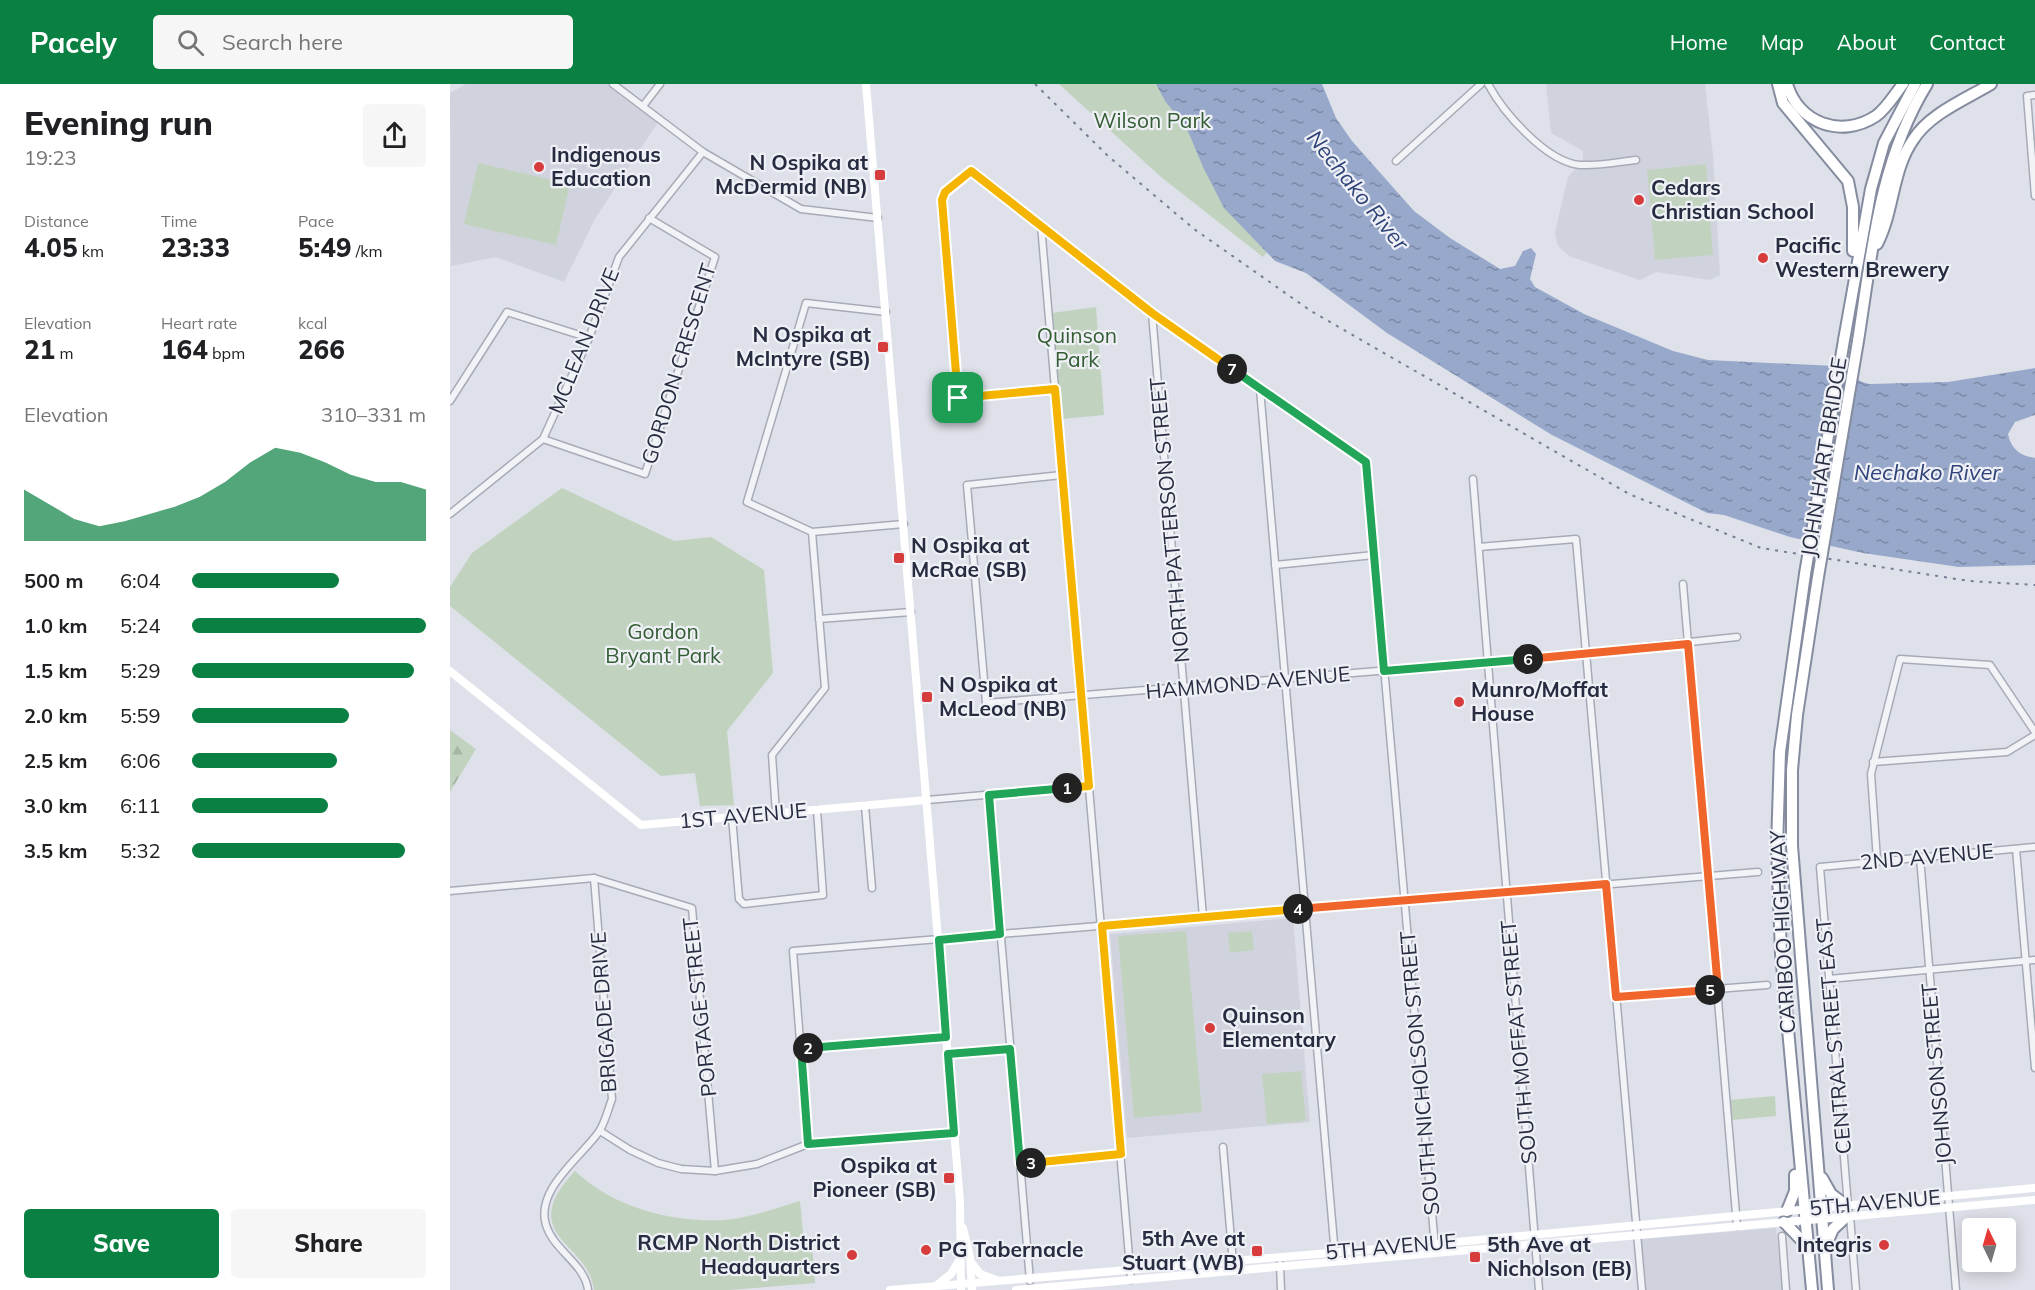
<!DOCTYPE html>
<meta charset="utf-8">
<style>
body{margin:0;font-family:Mulish,sans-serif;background:#f6f6f6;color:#202124;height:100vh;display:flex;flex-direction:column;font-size:22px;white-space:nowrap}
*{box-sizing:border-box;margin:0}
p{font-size:20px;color:#757577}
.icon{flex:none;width:33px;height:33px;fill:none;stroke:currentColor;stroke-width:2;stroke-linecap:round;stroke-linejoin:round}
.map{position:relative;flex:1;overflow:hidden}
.drawer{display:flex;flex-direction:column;background:#fff;width:450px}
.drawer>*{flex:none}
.needle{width:39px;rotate:355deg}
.buttons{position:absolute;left:1512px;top:1134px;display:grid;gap:12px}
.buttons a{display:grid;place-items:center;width:54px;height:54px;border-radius:6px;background:#fff;box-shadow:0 3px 15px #0003;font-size:30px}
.pin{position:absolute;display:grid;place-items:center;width:51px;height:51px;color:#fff;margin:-26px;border-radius:12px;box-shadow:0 3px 9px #0006}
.km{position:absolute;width:30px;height:30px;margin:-15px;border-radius:50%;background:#222;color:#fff;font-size:16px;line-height:30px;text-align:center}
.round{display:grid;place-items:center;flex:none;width:63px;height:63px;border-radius:6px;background:#f6f6f6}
.summary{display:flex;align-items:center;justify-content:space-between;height:102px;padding:0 24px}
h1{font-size:33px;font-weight:800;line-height:45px}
.metrics{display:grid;grid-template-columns:repeat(3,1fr);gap:9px;height:102px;padding:6px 24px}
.metrics div{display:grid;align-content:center}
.metrics b{font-size:26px;font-weight:800}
.metrics small{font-size:16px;font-weight:400}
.metrics p{font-size:16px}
.chart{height:168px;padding:12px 24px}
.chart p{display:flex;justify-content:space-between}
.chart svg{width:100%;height:108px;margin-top:6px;fill:#0b8043;opacity:.7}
.primary-button{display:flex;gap:12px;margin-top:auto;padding:12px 24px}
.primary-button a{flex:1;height:69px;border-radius:6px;background:#0b8043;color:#fff;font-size:24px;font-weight:800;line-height:69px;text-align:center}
.primary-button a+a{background:#f6f6f6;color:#202124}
ul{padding:0 24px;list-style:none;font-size:20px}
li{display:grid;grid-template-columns:96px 72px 1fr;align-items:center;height:45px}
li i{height:15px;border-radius:8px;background:#0b8043}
header{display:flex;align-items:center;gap:36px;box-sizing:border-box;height:84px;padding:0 30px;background:#0b8043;color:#fff}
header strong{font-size:28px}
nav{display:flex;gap:33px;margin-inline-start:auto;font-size:21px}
.search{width:420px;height:54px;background:#f6f6f6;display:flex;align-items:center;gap:15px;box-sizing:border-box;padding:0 21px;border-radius:6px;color:#757577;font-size:22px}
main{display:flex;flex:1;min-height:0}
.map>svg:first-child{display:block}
.built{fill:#d0d3de}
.green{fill:#c1d3bf}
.forest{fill:url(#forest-firs)}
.water{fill:url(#water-ripples)}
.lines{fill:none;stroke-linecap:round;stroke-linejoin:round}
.street-casing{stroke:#a7abb7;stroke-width:9}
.highway-casing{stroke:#858ca0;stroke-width:14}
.street{stroke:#f1f3f7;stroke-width:6}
.secondary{stroke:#fff;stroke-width:8}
.highway{stroke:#fff;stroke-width:10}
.rail{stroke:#777d93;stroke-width:2;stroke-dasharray:3 6;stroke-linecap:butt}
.highway-bridge-casing{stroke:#858ca0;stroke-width:14;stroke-linecap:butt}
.highway-bridge{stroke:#fff;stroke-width:10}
.split-1-casing{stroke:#fff;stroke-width:12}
.split-2-casing{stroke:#fff;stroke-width:12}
.split-3-casing{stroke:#fff;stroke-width:12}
.split-4-casing{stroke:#fff;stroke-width:12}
.split-5-casing{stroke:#fff;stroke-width:12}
.split-6-casing{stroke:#fff;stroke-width:12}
.split-7-casing{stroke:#fff;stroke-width:12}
.split-8-casing{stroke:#fff;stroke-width:12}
.split-1{stroke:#f5b400;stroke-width:8}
.split-2{stroke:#22a559;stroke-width:8}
.split-3{stroke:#22a559;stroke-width:8}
.split-4{stroke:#f5b400;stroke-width:8}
.split-5{stroke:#f0652b;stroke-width:8}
.split-6{stroke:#f0652b;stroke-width:8}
.split-7{stroke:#22a559;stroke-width:8}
.split-8{stroke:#f5b400;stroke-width:8}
.poi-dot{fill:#d63c3b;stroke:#eef0f6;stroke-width:2}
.labels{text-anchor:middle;stroke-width:4.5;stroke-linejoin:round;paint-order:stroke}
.park-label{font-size:21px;fill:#345d33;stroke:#eef0f6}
.poi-label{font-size:21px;font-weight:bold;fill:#272c41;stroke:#eef0f6;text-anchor:start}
.street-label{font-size:21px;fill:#272c41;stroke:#eef0f6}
.water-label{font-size:22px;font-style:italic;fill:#2e4377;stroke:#eef0f6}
</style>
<header>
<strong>Pacely</strong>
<div class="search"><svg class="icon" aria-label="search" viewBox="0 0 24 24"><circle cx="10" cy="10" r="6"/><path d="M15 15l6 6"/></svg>Search here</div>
<nav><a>Home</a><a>Map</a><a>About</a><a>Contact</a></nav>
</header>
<main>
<section class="drawer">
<div class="summary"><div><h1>Evening run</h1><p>19:23</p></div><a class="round"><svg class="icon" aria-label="share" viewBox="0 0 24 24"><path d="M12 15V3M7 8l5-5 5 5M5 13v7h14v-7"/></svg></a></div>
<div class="metrics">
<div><p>Distance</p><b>4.05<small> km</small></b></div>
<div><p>Time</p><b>23:33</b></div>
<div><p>Pace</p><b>5:49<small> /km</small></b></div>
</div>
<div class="metrics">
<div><p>Elevation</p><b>21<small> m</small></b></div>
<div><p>Heart rate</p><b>164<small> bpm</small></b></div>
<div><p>kcal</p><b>266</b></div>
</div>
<div class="chart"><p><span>Elevation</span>310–331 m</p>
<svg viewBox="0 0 160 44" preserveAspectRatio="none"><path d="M0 44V23L10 29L20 35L30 38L40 36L50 33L60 30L70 26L80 20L90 12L100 6L110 8L120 12L130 17L140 20L150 20L160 23V44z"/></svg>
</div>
<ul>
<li><b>500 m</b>6:04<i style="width:63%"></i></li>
<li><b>1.0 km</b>5:24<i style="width:100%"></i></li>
<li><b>1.5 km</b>5:29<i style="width:95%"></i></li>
<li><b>2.0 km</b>5:59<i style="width:67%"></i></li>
<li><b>2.5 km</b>6:06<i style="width:62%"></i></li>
<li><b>3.0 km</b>6:11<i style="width:58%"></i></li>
<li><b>3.5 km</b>5:32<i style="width:91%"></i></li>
</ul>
<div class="primary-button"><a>Save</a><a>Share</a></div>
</section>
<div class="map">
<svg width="1585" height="1206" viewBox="0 0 1585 1206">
<defs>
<pattern id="forest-firs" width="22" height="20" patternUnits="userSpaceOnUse" patternTransform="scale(1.5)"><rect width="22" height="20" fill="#c1d3bf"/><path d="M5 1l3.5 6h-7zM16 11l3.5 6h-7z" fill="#a6b5a5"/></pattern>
<pattern id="water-ripples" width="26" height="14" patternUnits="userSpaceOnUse" patternTransform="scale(1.5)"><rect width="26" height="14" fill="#97a8cb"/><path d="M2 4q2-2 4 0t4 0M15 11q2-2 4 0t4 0" fill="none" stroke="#7b89a6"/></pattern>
</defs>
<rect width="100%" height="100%" fill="#dee1e9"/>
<g class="built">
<path d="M16,0H167L212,32L145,135L114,198L46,173L1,182L0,9Z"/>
<path d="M1096,0H1255L1263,72L1270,191L1260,196L1206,188L1190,196L1119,172L1108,162L1105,151L1107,139L1118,93L1133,76V67L1101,49Z"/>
<path d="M843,834L860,1038L677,1054L660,850Z"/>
<path d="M1326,1144L1332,1206H1196L1191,1155Z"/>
</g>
<g class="green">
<path d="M609,0H724L824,160L813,173L711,93Z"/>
<path d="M28,79L120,100L106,161L14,140Z"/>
<path d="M1256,80L1263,171L1205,176L1197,86Z"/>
<path d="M646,223L654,331L612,335L602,229Z"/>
<path d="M112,404L224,457L261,453L314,486L323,589L277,647L284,721L250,722L245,689L211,692L0,522V503L22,469Z"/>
<path d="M736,847L752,1028L684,1034L668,852Z"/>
<path d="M802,847L804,866L780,869L778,849Z"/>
<path d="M851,987L856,1037L817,1040L812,990Z"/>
<path d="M1325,1012L1326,1032L1281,1036L1280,1016Z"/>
<path d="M125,1087C163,1123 221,1139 274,1136C299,1134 326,1124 350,1117L354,1159H362L365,1199L279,1206H144C139,1158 64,1152 125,1087Z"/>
</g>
<path class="forest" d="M0,646L26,665L0,708Z"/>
<path class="water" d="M706,0H872L886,34L902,57L964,127L1000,154L1050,185L1065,182L1073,167L1081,164L1086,170L1080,195L1085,203L1134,230L1223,267L1258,276L1386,282L1412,298L1419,300L1498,298L1585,284V331L1565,338L1558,350C1561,365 1570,372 1585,374V481L1509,483L1413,469L1340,453L1274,431L1257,429L1102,351L937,249L856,189L825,177L774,124L753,83L737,45L715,17Z"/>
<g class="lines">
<g class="street-casing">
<g id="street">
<path d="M163,0L253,68L351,125L428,134"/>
<path d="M1038,0C1053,28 1096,78 1130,81C1148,82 1168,78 1186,76"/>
<path d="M1585,11L1577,12L1585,112"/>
<path d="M193,22L210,0"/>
<path d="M946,77L1031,0"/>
<path d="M591,141L681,1196"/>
<path d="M436,228L356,219L297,418L362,448L454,440"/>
<path d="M702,229L753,833"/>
<path d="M605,305L508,313L492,116L495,108L521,87L702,229L916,378L985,1163"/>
<path d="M810,305L885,1171"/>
<path d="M0,317L57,228L139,254"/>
<path d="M93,355L195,390L265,173L199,134"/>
<path d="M612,391L517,401L536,619L1087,574L1287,553"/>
<path d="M1023,395L1089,1206"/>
<path d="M0,430L93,355L139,254L169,173L253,68"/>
<path d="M1029,463L1126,455L1192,1206"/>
<path d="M825,481L924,471"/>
<path d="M1233,500L1287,1142"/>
<path d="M369,535L461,528"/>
<path d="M1423,678L1557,668L1585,651"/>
<path d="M539,711L580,1197"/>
<path d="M477,716L639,702"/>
<path d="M415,722L422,804"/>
<path d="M326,729L322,671L375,604L362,448"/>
<path d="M282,733L289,815L294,820L373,811L367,726"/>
<path d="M1566,765L1585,984"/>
<path d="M1470,773L1506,1206"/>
<path d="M1427,776L1421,690L1450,575L1540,581L1585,648"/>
<path d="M0,807L144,794L242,824L265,1087"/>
<path d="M1379,895L1585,876"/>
<path d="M1166,913L1317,901"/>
<path d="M350,964L496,953"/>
<path d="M498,970L560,965"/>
<path d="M150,1047L180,1066L208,1079L231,1085L265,1087L307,1080L358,1060L504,1049"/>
<path d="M358,1060L343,867L1308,788"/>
<path d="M773,1063L783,1179"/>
<path d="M571,1079L671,1070"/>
<path d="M1398,1122L1370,783L1585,763"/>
<path d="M1400,1132L1406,1206"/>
<path d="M1332,1152L1336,1206"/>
<path d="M830,1180L831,1206"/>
<path d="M138,1206C135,1180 104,1167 96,1141C85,1106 130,1074 148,1049C155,1040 158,1025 162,1015L144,794"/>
</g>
</g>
<g class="highway-casing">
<g id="highway">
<path d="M1328,0L1333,19L1398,97L1403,123V167"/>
<path d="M1337,0C1348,39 1391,55 1426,32C1436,25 1445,10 1453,0"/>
<path d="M1427,160C1444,127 1442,86 1463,56C1479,30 1516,15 1541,0"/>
<path d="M1394,256L1421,105L1434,59L1465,0"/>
<path d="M1408,257C1422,168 1429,78 1477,0"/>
<path d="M1355,490L1330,668L1327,763L1331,869L1362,1206"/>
<path d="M1368,493L1347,631L1342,686V762L1378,1206"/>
<path d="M1372,1094L1381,1110L1397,1122"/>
<path d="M1337,1127L1345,1107V1091"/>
<path d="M1334,1138L1358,1163"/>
<path d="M1375,1164L1383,1145L1397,1132"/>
</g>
</g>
<use href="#street" class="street"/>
<g class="secondary">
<path d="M416,0L510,1117L511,1206"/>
<path d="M0,587L191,741L477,716"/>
<path d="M513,1144L520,1173L522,1206"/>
<path d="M521,1178L530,1190L547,1196"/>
<path d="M487,1201L501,1190L508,1178"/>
<path d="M440,1206L985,1160L1585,1104"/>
<path d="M566,1206L1585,1116"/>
</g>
<use href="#highway" class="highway"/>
<path class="rail" d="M585,0L658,72L744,145L861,227L1179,410L1311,464L1519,497L1585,501"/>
<g class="highway-bridge-casing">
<g id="highway-bridge">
<path d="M1355,490L1394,256"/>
<path d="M1368,493L1408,257"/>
</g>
</g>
<use href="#highway-bridge" class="highway-bridge"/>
</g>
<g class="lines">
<g class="split-1-casing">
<path id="split-1" d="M508,314L605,305L639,702L617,704"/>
</g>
<g class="split-2-casing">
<path id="split-2" d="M358,964L496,953L489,856L550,850L539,711L617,704"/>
</g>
<g class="split-3-casing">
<path id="split-3" d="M358,964H351L358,1060L504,1049L498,970L560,965L570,1079H581"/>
</g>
<g class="split-4-casing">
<path id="split-4" d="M581,1079L671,1070L652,842L848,825"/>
</g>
<g class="split-5-casing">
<path id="split-5" d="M848,825L1156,800L1166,913L1260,906"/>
</g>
<g class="split-6-casing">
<path id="split-6" d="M1078,575L1238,560L1268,905L1260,906"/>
</g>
<g class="split-7-casing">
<path id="split-7" d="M782,285L916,378L934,587L1078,575"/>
</g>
<g class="split-8-casing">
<path id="split-8" d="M508,314L492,116L495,108L521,87L702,229L782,285"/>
</g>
<use href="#split-1" class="split-1"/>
<use href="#split-2" class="split-2"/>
<use href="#split-3" class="split-3"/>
<use href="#split-4" class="split-4"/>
<use href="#split-5" class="split-5"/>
<use href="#split-6" class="split-6"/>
<use href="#split-7" class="split-7"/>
<use href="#split-8" class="split-8"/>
</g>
<g class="poi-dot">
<circle cx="89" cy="83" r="6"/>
<rect x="424" y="85" width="12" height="12" rx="3"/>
<circle cx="1189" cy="116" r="6"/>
<circle cx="1313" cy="174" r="6"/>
<rect x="427" y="257" width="12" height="12" rx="3"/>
<rect x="443" y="468" width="12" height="12" rx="3"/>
<rect x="471" y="607" width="12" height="12" rx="3"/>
<circle cx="1009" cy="618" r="6"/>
<circle cx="760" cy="944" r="6"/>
<rect x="493" y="1088" width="12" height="12" rx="3"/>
<circle cx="1434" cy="1161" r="6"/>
<circle cx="476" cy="1166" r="6"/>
<rect x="801" y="1161" width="12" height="12" rx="3"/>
<circle cx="402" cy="1171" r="6"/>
<rect x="1019" y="1167" width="12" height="12" rx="3"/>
</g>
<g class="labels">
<g class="park-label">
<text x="702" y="44">Wilson Park</text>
<text x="627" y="259">Quinson<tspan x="627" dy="24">Park</tspan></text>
<text x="213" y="555">Gordon<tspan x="213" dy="24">Bryant Park</tspan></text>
</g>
<g class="poi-label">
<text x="101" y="78">Indigenous<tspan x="101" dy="24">Education</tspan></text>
<text x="418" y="86" text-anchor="end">N Ospika at<tspan x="418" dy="24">McDermid (NB)</tspan></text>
<text x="1201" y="111">Cedars<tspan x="1201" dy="24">Christian School</tspan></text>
<text x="1325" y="169">Pacific<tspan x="1325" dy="24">Western Brewery</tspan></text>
<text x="421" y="258" text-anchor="end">N Ospika at<tspan x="421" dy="24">McIntyre (SB)</tspan></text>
<text x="461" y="469">N Ospika at<tspan x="461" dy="24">McRae (SB)</tspan></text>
<text x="489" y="608">N Ospika at<tspan x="489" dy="24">McLeod (NB)</tspan></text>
<text x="1021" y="613">Munro/Moffat<tspan x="1021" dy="24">House</tspan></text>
<text x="772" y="939">Quinson<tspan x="772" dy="24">Elementary</tspan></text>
<text x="487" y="1089" text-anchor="end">Ospika at<tspan x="487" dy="24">Pioneer (SB)</tspan></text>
<text x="795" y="1162" text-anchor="end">5th Ave at<tspan x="795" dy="24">Stuart (WB)</tspan></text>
<text x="390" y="1166" text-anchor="end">RCMP North District<tspan x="390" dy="24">Headquarters</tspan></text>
<text x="1037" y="1168">5th Ave at<tspan x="1037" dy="24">Nicholson (EB)</tspan></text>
<text x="1422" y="1168" text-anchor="end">Integris</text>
<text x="488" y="1173">PG Tabernacle</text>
</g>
<g class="street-label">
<text transform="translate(134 257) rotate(-68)" y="7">MCLEAN DRIVE</text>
<text transform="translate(229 280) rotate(-73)" y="7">GORDON CRESCENT</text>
<text transform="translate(1374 373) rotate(-81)" y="7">JOHN HART BRIDGE</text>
<text transform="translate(720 436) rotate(-95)" y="7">NORTH PATTERSON STREET</text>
<text transform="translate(798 599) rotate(-5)" y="7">HAMMOND AVENUE</text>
<text transform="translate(293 732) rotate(-5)" y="7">1ST AVENUE</text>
<text transform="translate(1477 773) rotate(-5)" y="7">2ND AVENUE</text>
<text transform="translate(1333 848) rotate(-93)" y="7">CARIBOO HIGHWAY</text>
<text transform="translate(250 923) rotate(-96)" y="7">PORTAGE STREET</text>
<text transform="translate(154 928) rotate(-94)" y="7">BRIGADE DRIVE</text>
<text transform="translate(1384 952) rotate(-95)" y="7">CENTRAL STREET EAST</text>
<text transform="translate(1069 958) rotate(-95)" y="7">SOUTH MOFFAT STREET</text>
<text transform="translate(970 989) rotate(-95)" y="7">SOUTH NICHOLSON STREET</text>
<text transform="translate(1487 990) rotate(-95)" y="7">JOHNSON STREET</text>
<text transform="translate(1425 1119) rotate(-5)" y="7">5TH AVENUE</text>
<text transform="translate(941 1163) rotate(-5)" y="7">5TH AVENUE</text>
</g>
<g class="water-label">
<text transform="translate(908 106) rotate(51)" y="8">Nechako River</text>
<text x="1477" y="396">Nechako River</text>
</g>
</g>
</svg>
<div class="buttons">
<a><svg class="needle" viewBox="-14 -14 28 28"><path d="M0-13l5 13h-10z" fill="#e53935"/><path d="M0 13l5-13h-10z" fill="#757577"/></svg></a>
</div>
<div class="pin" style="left:508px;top:314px;background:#1e9e55"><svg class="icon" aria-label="arrive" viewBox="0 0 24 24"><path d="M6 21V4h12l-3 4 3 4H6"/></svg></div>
<b class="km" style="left:617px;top:704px">1</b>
<b class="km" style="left:358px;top:964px">2</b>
<b class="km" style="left:581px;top:1079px">3</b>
<b class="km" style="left:848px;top:825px">4</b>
<b class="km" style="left:1260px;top:906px">5</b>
<b class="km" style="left:1078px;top:575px">6</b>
<b class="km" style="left:782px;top:285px">7</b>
</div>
</main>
